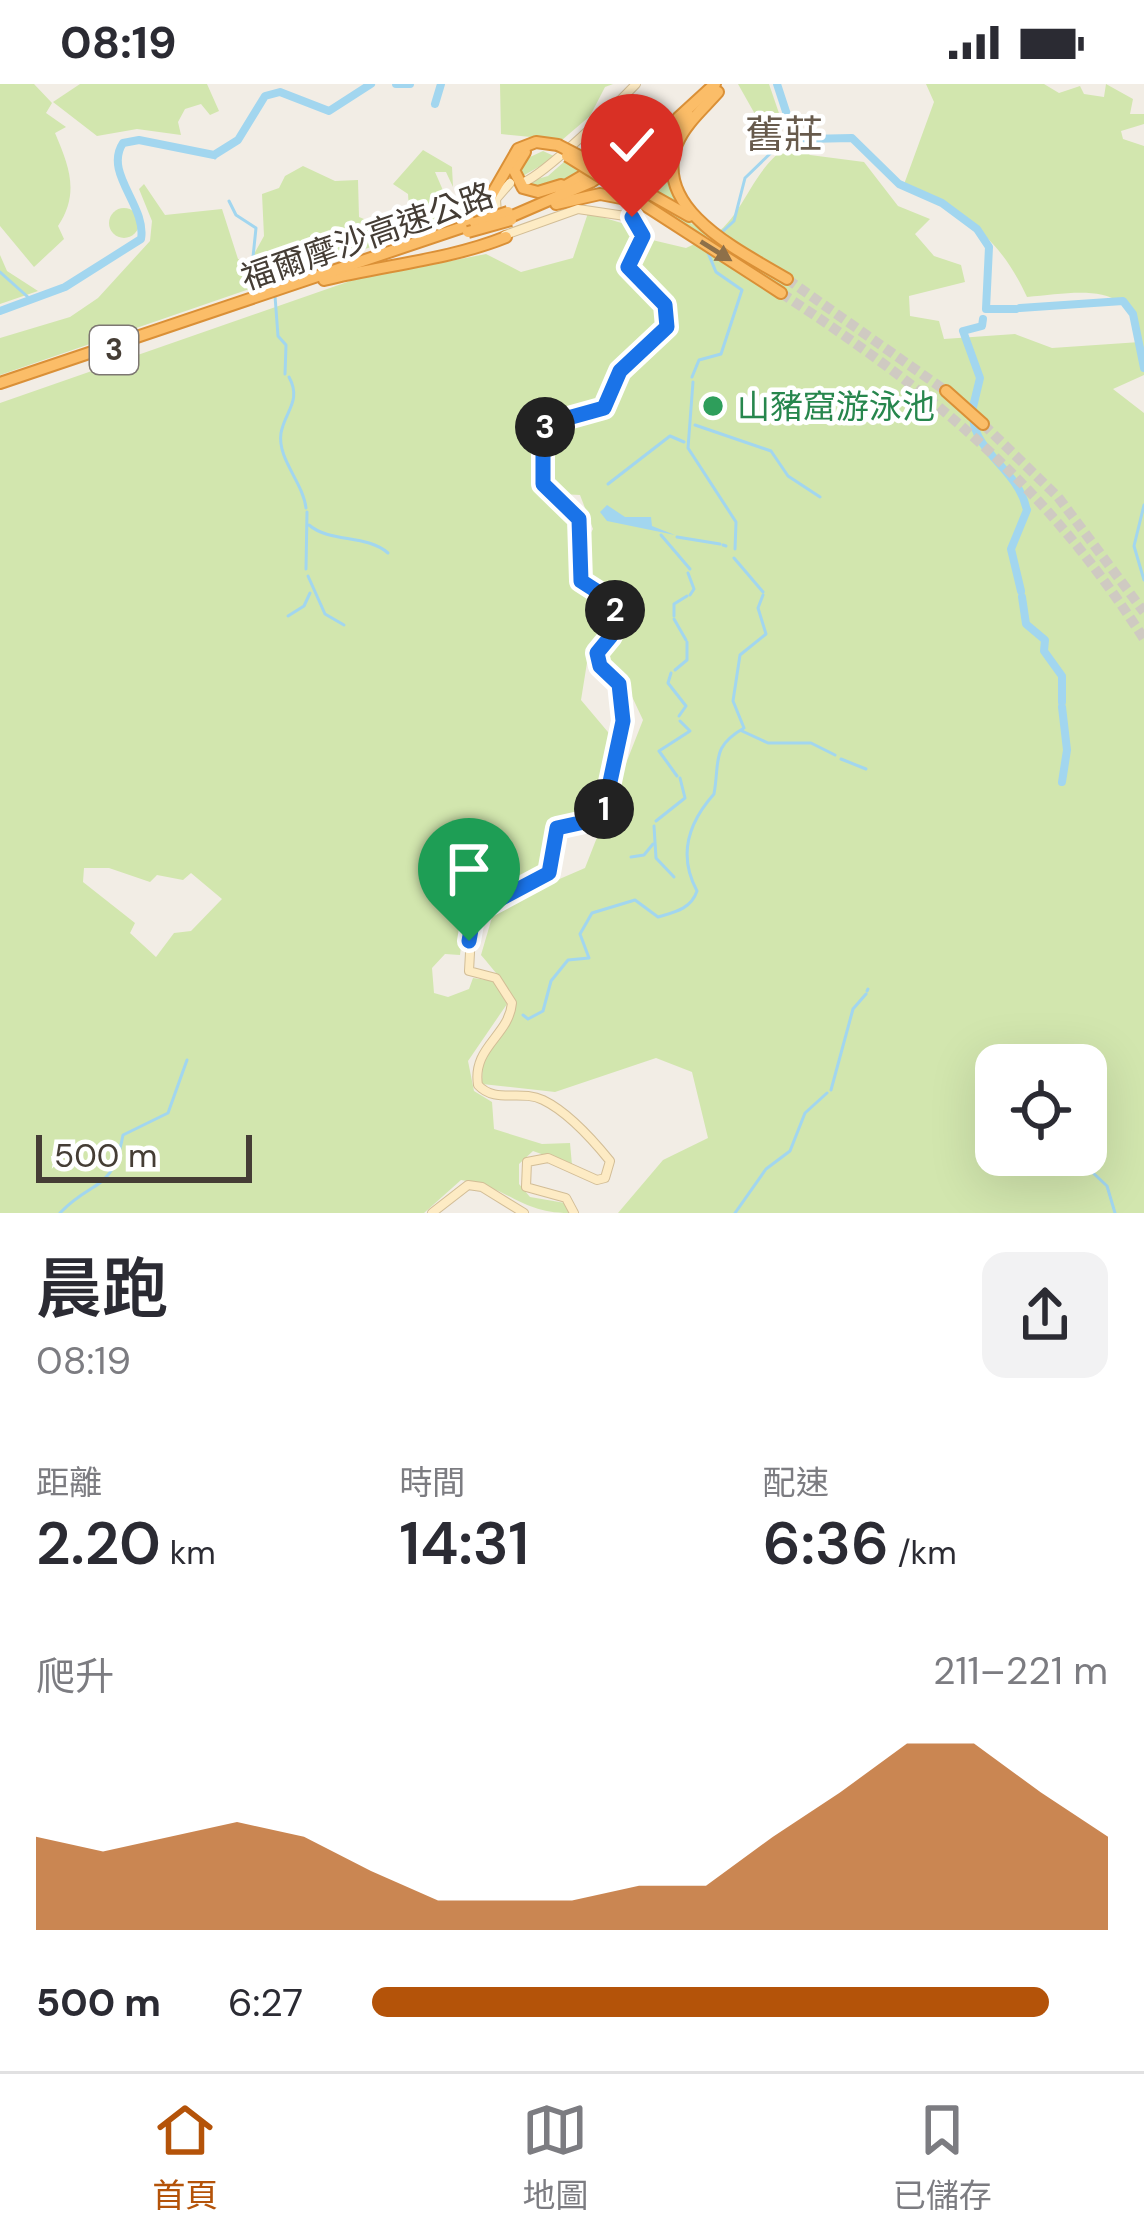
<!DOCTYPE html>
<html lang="zh-TW">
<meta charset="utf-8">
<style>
body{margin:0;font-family:"DM Sans","Noto Sans TC",sans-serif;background:#f2f2f3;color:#2b2b33;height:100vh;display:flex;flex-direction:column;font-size:45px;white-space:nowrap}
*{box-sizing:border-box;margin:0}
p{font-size:39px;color:#7c7c81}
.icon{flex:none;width:66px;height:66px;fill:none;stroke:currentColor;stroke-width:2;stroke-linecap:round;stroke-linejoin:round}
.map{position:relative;height:1129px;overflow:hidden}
.details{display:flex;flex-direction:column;background:#fff;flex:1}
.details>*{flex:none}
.buttons{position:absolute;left:975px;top:960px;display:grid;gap:24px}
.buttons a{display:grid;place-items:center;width:132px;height:132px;border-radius:24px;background:#fff;box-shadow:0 12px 48px #0002;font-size:60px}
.scale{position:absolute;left:36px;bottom:30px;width:216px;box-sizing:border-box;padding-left:12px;border:6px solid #453d35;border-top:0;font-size:33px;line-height:42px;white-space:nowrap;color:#453d35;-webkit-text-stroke:9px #fff;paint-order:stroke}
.pin{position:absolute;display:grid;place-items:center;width:102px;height:102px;color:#fff;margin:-123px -51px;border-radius:50% 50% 50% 0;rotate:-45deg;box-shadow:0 0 12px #0007}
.pin .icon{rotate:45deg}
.km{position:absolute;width:60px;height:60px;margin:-30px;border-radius:50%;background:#222;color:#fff;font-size:33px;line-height:60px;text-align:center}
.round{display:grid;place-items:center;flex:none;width:126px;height:126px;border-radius:24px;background:#f2f2f3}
.headline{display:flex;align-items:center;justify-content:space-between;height:204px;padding:0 36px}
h1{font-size:66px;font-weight:600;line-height:90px}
.metrics{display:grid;grid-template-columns:repeat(3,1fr);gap:18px;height:204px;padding:12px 36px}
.metrics div{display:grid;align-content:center}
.metrics b{font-size:60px;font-weight:600}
.metrics small{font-size:33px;font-weight:400}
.metrics p{font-size:33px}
.chart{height:336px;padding:24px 36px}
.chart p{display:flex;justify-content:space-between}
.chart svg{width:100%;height:216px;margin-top:12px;fill:#b45309;opacity:.7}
ul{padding:0 36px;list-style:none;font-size:39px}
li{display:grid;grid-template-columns:192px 144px 1fr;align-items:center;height:90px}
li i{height:30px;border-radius:15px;background:#b45309}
.status{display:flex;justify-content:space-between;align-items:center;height:84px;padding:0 60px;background:#fff;direction:ltr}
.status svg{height:33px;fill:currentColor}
.tab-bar{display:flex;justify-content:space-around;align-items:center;height:168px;border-top:3px solid #e1e1e2;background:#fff;font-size:33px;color:#7c7c81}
.tab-bar a{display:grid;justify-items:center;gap:6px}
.tab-bar .active{color:#b45309}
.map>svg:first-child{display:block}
.green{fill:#d2e6ae;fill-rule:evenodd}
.water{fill:#a2d6ef}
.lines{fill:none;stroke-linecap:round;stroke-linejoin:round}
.stream{stroke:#a2d6ef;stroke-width:3}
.river{stroke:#a2d6ef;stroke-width:8}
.motorway-tunnel{stroke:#cfcac2;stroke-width:10;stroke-dasharray:10 5;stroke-linecap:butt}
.secondary-casing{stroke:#d2bd96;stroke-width:10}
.motorway-casing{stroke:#da9037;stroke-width:14}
.secondary{stroke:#fdebc4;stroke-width:8}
.motorway{stroke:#fbbd68;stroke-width:10}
.motorway-bridge-casing{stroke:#da9037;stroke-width:14;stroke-linecap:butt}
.motorway-bridge{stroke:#fbbd68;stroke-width:10}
.oneway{fill:#8e7049}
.route-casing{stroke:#fff;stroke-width:24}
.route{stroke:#1a73e8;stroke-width:15}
.leisure-dot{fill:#2e9e5b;stroke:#fff;stroke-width:4.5}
.labels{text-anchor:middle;stroke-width:9;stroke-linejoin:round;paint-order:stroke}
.shield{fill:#fff;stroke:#7d7772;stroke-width:3}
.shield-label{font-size:30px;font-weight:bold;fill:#453d35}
.street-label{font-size:33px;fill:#453d35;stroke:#fff}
.leisure-label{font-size:33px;fill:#27864d;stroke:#fff;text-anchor:start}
.quarter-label{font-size:39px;fill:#675a4c;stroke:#fff}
</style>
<div class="status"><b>08:19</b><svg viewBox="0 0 49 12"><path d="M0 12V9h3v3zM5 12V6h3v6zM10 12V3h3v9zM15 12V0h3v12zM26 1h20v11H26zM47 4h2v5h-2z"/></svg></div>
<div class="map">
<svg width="1144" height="1129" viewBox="0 0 1144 1129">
<rect width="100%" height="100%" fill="#f2ede5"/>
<g class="green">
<path d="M0,0H34L52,19L46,29L66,43L55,49C69,82 80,109 58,142L64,155L34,183L0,142Z"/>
<path d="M80,0H207L219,27L210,31L201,20L185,25L178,38L181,51L137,45L97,52L53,18Z"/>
<path d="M500,0H613L605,3L590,32L562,56L501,50Z"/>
<path d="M738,0H769L783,41L765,48Z"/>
<path d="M926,0H1044L1059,9L1080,2L1084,10L1104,13L1106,0L1133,15L1130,30H1144V40L1121,47L1123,55L1144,62V291L1113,305L1144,329V1129H618L663,1076L708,1054L692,988L656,974L555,1008L482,1000L483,967C524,922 521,918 481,871L495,823L585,784L643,636L620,587L601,575C618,557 631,540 624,513C592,497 572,482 593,445L580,411L561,410L549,397L555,393L549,382V347L611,331L622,295L669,247L675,227L634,182L648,155L686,164L703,156L608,95L612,92L709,150L705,156C746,138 749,80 796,58L810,71L864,78L898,122L930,135L915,150L934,172L961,181L965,198L909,212L910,232L939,237L944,255L1015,250L1052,264L1140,258C1133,195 1077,209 1027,213C1000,154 963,127 903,103L934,18ZM996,981H1086V1071H996Z"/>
<path d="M680,44L668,80L679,121L619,88Z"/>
<path d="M423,66L452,83L453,103L446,88H435L455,134L0,291V254L70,233L98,214L150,157L152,137L139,105L144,100L165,131L222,125L238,175L249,179L264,152L262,110L279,104L285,92L303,82L335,97L358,96L359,133L369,137L409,125L408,110L393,100Z"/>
<path d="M543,67L556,73L521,93L523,99L548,92L565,77L582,87L546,103L522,101L516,89L519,78Z"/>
<circle cx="124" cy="139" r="15"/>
<path d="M588,129L635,143L626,188L666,235L614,285L602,321L537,336L532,397L576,439L574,496L597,513L611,539L590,560L581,616L613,654L596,732L548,742L551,780C534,800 491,813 465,830L460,871L445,870L432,884L434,909L448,913L469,905L473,894L494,897L507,920L468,977L474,1007L492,1018L494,1045L542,1060L570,1059L572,1081L533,1067L519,1080V1100L530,1113L565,1119L569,1129C519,1129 508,1102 461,1096L424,1129H0V319L353,196L486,170L521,188L573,174ZM84,784H109L150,798L157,791L183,796L191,789L222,815L191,847L174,849L156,873L130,849L135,839L83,798Z"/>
<path d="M0,171L7,187L38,207L0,220Z"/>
</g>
<path class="water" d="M607,421L625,433H651L652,442L675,451L607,437L600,428Z"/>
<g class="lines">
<g class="stream">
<path d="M792,50L793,49"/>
<path d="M214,71L215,74"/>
<path d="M229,117L236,131L256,144L253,173L271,204"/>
<path d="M721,149L734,137L745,94L777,63"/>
<path d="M0,188L29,214"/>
<path d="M275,212L278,252L286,261L285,290"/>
<path d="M289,293C302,317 285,327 281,349C277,375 303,398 306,424"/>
<path d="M692,293L699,276L721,270L742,206L716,188L706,164"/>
<path d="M693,298L688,364L736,438L735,465"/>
<path d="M695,341L771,367L788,392L820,413"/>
<path d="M608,400L670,352L684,358"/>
<path d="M1144,421L1134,462L1144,496"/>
<path d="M309,441C330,459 366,450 388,469"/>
<path d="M661,451L690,485"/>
<path d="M677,453L720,460"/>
<path d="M723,461L726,462"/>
<path d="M734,474L763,508"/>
<path d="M306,485L307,428"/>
<path d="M688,489L694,505L690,511"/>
<path d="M308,492L325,530L344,541"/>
<path d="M288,532L304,522L310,509"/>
<path d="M674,532V520L687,512"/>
<path d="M674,535L686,556"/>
<path d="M675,586L687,576V558"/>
<path d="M671,589L668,599L686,622L679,632"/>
<path d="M742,647L768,659H811L835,671"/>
<path d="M841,675L866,685"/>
<path d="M677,692L659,667L690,647L680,637"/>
<path d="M656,737L685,714L680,694"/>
<path d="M654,742L656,774L674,793"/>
<path d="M631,773L644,771L653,760"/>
<path d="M867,907L868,905"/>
<path d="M523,931L528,935L543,927L551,897L568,876L589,874L580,850L592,829L635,816L658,833C675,828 691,825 697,807C677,770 689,738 714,710C720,676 711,663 744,644L733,617L740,571L766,550L758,524L763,511"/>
<path d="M831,1006L853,925L866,910"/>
<path d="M1090,1086L1107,1102L1115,1129"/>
<path d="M60,1129C93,1094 112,1110 123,1051L168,1029L187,976"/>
<path d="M735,1129L766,1085L790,1067L805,1029L827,1009"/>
</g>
<g class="river">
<path d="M396,0H410"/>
<path d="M777,0L793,49L806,55L852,54L899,100L942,119L977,145L989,163L986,225H1016"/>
<path d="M435,20L441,0"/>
<path d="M1020,224L1123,217L1133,230L1144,284"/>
<path d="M0,227L65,203L141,155C147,122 103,89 123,59L139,56L214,71L238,56L265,12L280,8L329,27L371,0"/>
<path d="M972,327L980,294L963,247L982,242L983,235"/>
<path d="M973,334C976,369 1018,387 1026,423"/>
<path d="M1021,507L1011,465L1027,426"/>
<path d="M1022,513L1026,540L1045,556L1044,567L1062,592V618"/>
<path d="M1062,623L1067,666L1062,698"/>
</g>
<g class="motorway-tunnel">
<path d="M787,195L946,307"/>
<path d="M781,209C934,309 1044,399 1144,555"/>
<path d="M983,340L1058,413L1144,528"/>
</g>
<g class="secondary-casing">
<g id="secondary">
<path d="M524,98C545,90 617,20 636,0"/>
<path d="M497,131L496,115L510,99"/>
<path d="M505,151L578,125L632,133L643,152L628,183L669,229L667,243L621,287L604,324L551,339L543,348V400L579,435L581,497C621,527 625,526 597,569L600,582L619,600L623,637L603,730L557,744L549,789L472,832L469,887L496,894L512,919C509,952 472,963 478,1001C495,1020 521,1005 543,1016C568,1028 593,1056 610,1077L605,1094L597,1096L548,1074L527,1078L526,1103L566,1114L574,1129"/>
<path d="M432,1129L468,1101L482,1103L524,1129"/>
</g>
</g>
<g class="motorway-casing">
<g id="motorway">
<path d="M718,8C704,24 685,40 677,60C651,126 742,168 787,195"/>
<path d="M678,34L715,0"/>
<path d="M525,68L514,86L523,104L538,108L561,101"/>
<path d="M618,92L689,132"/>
<path d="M609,98L781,209"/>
<path d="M560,105L658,48"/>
<path d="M556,120L600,110L626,115"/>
<path d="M510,133L591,98L689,32"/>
<path d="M464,136L487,119L518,65L536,58L558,61"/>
<path d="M324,196C384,181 449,176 506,153"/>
<path d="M0,299L475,139"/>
<path d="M946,307L983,340"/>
</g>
</g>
<use href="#secondary" class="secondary"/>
<use href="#motorway" class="motorway"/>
<g class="motorway-bridge-casing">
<g id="motorway-bridge">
<path d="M558,61L618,92"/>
<path d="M567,72L609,98"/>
<path d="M475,139L508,128"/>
<path d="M468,148L511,136"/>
</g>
</g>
<use href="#motorway-bridge" class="motorway-bridge"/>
</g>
<defs><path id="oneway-solid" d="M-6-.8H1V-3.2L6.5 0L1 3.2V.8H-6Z" transform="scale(3)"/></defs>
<use class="oneway" href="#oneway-solid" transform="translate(716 167) rotate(32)"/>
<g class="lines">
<g class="route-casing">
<path id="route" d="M469,857L474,829L549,789L557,744L598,735L604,726L623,637L619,600L600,582L597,569L611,552L616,529L609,515L581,497L579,435L543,400V348L550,339L604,324L620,287L667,243L665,221L628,183L643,152L632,133"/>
</g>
<use href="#route" class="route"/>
</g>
<circle class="leisure-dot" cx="713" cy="322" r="12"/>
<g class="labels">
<rect class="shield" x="90" y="242" width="48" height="48" rx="9"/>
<g class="shield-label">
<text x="114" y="276">3</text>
</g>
<g class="street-label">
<text transform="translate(367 152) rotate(-19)" y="12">福爾摩沙高速公路</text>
</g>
<g class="leisure-label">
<text x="737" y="334">山豬窟游泳池</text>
</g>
<g class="quarter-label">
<text x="784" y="64">舊莊</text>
</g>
</g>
</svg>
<div class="buttons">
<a><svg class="icon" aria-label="locate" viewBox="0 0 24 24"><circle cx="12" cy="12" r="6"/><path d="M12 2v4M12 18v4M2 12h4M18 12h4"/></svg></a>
</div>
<div class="scale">500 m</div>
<div class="pin" style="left:469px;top:857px;background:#1e9e55"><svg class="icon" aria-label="arrive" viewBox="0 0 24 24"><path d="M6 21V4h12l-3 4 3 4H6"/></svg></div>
<div class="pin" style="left:632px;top:133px;background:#d93025"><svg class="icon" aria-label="check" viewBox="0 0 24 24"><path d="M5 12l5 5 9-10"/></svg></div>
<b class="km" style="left:604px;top:725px">1</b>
<b class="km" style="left:615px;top:526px">2</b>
<b class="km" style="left:545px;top:343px">3</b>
</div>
<section class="details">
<div class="headline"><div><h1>晨跑</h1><p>08:19</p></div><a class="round"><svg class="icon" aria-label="share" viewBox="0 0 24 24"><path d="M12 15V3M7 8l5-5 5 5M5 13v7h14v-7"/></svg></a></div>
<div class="metrics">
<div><p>距離</p><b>2.20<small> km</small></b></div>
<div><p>時間</p><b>14:31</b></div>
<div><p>配速</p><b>6:36<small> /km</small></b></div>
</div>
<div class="chart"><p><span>爬升</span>211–221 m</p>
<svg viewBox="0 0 160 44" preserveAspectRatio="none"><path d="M0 44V25L10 28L20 25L30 22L40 25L50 32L60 38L70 38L80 38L90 35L100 35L110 25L120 16L130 6L140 6L150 16L160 25V44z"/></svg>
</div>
<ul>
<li><b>500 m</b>6:27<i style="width:92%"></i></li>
</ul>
</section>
<nav class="tab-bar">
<a class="active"><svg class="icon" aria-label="home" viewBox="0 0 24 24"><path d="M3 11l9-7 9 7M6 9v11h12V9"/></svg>首頁</a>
<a><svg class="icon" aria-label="map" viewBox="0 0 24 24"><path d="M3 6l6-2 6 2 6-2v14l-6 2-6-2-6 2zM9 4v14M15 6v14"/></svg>地圖</a>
<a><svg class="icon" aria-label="saved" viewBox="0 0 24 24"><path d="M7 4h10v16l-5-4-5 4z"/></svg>已儲存</a>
</nav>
